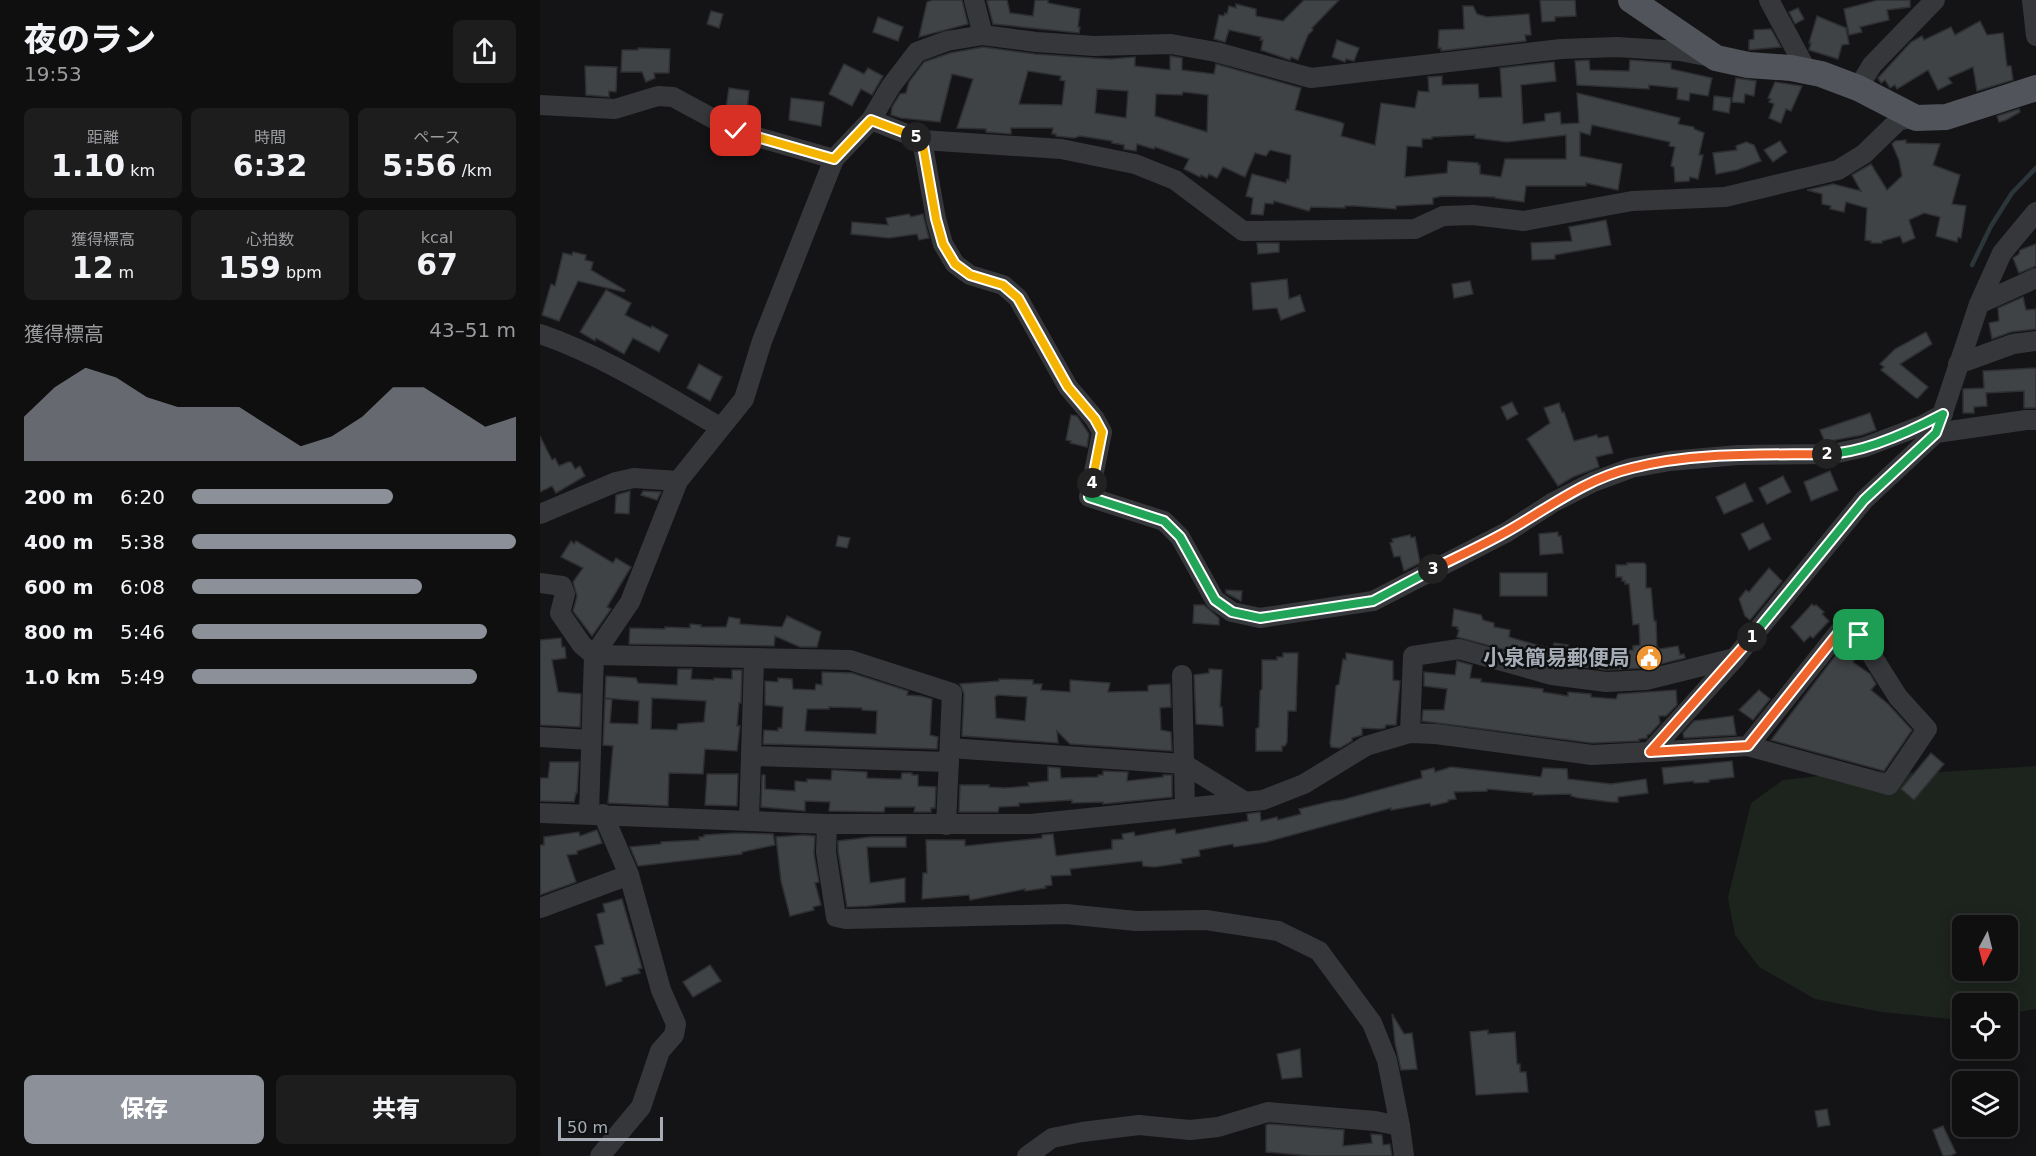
<!DOCTYPE html>
<html lang="ja">
<meta charset="utf-8">
<style>
body{margin:0;font-family:"DejaVu Sans","Noto Sans JP",sans-serif;background:#1d1d1e;color:#f1f3f6;height:100vh;display:flex;flex-direction:column;font-size:22px;white-space:nowrap}
*{box-sizing:border-box;margin:0}
p{font-size:20px;color:#9b9c9f}
.icon{flex:none;width:33px;height:33px;fill:none;stroke:currentColor;stroke-width:2;stroke-linecap:round;stroke-linejoin:round}
.map{position:relative;flex:1;overflow:hidden}
.sheet{display:flex;flex-direction:column;background:#0f0f10;width:540px}
.sheet>*{flex:none}
.needle{width:39px;rotate:187deg}
.controls{position:absolute;left:1412px;top:915px;display:grid;gap:12px}
.controls a{display:grid;place-items:center;width:66px;height:66px;border-radius:9px;background:#0f0f10;box-shadow:0 3px 15px #0003,0 0 0 2px #2f2f30;font-size:30px}
.scale{position:absolute;left:18px;bottom:15px;width:105px;box-sizing:border-box;padding-left:6px;border:3px solid #a6adb6;border-top:0;font-size:16px;line-height:21px;white-space:nowrap;color:#a6adb6;-webkit-text-stroke:4px #0f1011;paint-order:stroke}
.pin{position:absolute;display:grid;place-items:center;width:51px;height:51px;color:#fff;margin:-26px;border-radius:12px;box-shadow:0 3px 9px #0006}
.km{position:absolute;width:30px;height:30px;margin:-15px;border-radius:50%;background:#222;color:#fff;font-size:16px;line-height:30px;text-align:center}
.round{display:grid;place-items:center;flex:none;width:63px;height:63px;border-radius:9px;background:#1d1d1e}
.overview{display:flex;align-items:center;justify-content:space-between;height:102px;padding:0 24px}
h1{font-size:33px;font-weight:800;line-height:45px}
.figures{display:grid;grid-template-columns:repeat(3,1fr);gap:9px;height:102px;padding:6px 24px}
.figures div{display:grid;align-content:center;border-radius:9px;background:#1d1d1e;text-align:center}
.figures b{font-size:30px;font-weight:800}
.figures small{font-size:16px;font-weight:400}
.figures p{font-size:16px}
.chart{height:168px;padding:12px 24px}
.chart p{display:flex;justify-content:space-between}
.chart svg{width:100%;height:108px;margin-top:6px;fill:#8c9099;opacity:.7}
.button{display:flex;gap:12px;margin-top:auto;padding:12px 24px}
.button a{flex:1;height:69px;border-radius:9px;background:#8c9099;color:#fff;font-size:24px;font-weight:800;line-height:69px;text-align:center}
.button a+a{background:#1d1d1e;color:#f1f3f6}
ul{padding:0 24px;list-style:none;font-size:20px}
li{display:grid;grid-template-columns:96px 72px 1fr;align-items:center;height:45px}
li i{height:15px;border-radius:8px;background:#8c9099}
main{display:flex;flex:1;min-height:0}
.map>svg:first-child{display:block}
.green{fill:#1c241d;fill-rule:evenodd}
.lines{fill:none;stroke-linecap:round;stroke-linejoin:round}
.stream{stroke:#2b353a;stroke-width:4.5}
.building{fill:#404346;stroke:#2e2f32;stroke-width:1.5;fill-rule:evenodd}
.minor{stroke:#35373b;stroke-width:20}
.major{stroke:#51545a;stroke-width:26}
.split-1-casing{stroke:#fff;stroke-width:12}
.split-2-casing{stroke:#fff;stroke-width:12}
.split-3-casing{stroke:#fff;stroke-width:12}
.split-4-casing{stroke:#fff;stroke-width:12}
.split-5-casing{stroke:#fff;stroke-width:12}
.split-6-casing{stroke:#fff;stroke-width:12}
.split-1{stroke:#f0652b;stroke-width:8}
.split-2{stroke:#22a559;stroke-width:8}
.split-3{stroke:#f0652b;stroke-width:8}
.split-4{stroke:#22a559;stroke-width:8}
.split-5{stroke:#f5b400;stroke-width:8}
.split-6{stroke:#f5b400;stroke-width:8}
.labels{text-anchor:middle;stroke-width:5;stroke-linejoin:round;paint-order:stroke}
.poi-label{font-size:21px;font-weight:bold;fill:#a6adb6;stroke:#0f1011;text-anchor:end}
</style>
<main>
<section class="sheet">
<div class="overview"><div><h1>夜のラン</h1><p>19:53</p></div><a class="round"><svg class="icon" aria-label="share" viewBox="0 0 24 24"><path d="M12 15V3M7 8l5-5 5 5M5 13v7h14v-7"/></svg></a></div>
<div class="figures">
<div><p>距離</p><b>1.10<small> km</small></b></div>
<div><p>時間</p><b>6:32</b></div>
<div><p>ペース</p><b>5:56<small> /km</small></b></div>
</div>
<div class="figures">
<div><p>獲得標高</p><b>12<small> m</small></b></div>
<div><p>心拍数</p><b>159<small> bpm</small></b></div>
<div><p>kcal</p><b>67</b></div>
</div>
<div class="chart"><p><span>獲得標高</span>43–51 m</p>
<svg viewBox="0 0 160 44" preserveAspectRatio="none"><path d="M0 44V26L10 14L20 6L30 10L40 18L50 22L60 22L70 22L80 30L90 38L100 34L110 26L120 14L130 14L140 22L150 30L160 26V44z"/></svg>
</div>
<ul>
<li><b>200 m</b>6:20<i style="width:62%"></i></li>
<li><b>400 m</b>5:38<i style="width:100%"></i></li>
<li><b>600 m</b>6:08<i style="width:71%"></i></li>
<li><b>800 m</b>5:46<i style="width:91%"></i></li>
<li><b>1.0 km</b>5:49<i style="width:88%"></i></li>
</ul>
<div class="button"><a>保存</a><a>共有</a></div>
</section>
<div class="map">
<svg width="1496" height="1156" viewBox="0 0 1496 1156">
<rect width="100%" height="100%" fill="#141416"/>
<path class="green" d="M1496,766V1009L1467,1014V1004H1422V1020L1341,1012L1275,999L1219,967L1195,935L1188,898L1211,803L1243,780L1324,771L1384,773ZM1422,926H1467V970H1422Z"/>
<g class="lines">
<path class="stream" d="M1432,265L1451,226L1472,193L1496,168"/>
</g>
<g class="building">
<path d="M393,0H422L428,24L379,37L387,2Z"/>
<path d="M451,0H467L470,13L493,16L495,0H508V3L540,9L538,27H540L539,33L453,24L447,1Z"/>
<path d="M764,0H799L772,28L773,30L768,35L758,60L751,57L750,60L721,50L723,40H720L721,37L689,30L685,42L674,39L679,15L684,16L685,13L687,14L689,6L696,8V4L716,9V16L743,21Z"/>
<path d="M1000,0H1035L1036,16L1015,17V21L1002,22Z"/>
<path d="M1338,0H1370V7L1347,10L1349,20L1320,27L1322,32L1309,35L1304,9Z"/>
<path d="M923,6H933L937,14L947,17L989,14L991,35H985L986,41L901,51V48H898L899,30L924,29Z"/>
<path d="M1258,8L1264,19L1255,24L1249,12Z"/>
<path d="M171,11L183,14L179,28L167,24Z"/>
<path d="M1277,16L1306,28L1309,44L1302,45L1298,59L1269,50L1271,43H1269Z"/>
<path d="M338,17L363,27L358,41L333,32Z"/>
<path d="M1440,21L1447,35L1463,33L1467,66H1471L1473,80L1437,91L1433,67L1408,78L1412,83L1398,90L1388,70L1357,89L1355,85L1350,88L1345,80L1341,83L1338,78L1371,42L1382,36L1384,40L1411,27L1415,35Z"/>
<path d="M1231,29L1241,47L1209,50V40L1214,39V30Z"/>
<path d="M797,40L819,48L814,61L806,59L805,62L792,57Z"/>
<path d="M443,47L495,54L553,58L570,59L595,57V66L630,70V56L642,58V70L674,74L676,64L761,88L755,110L800,122L804,124L801,136L835,145L841,103L875,108L878,91L889,92L888,77L902,76V85L938,84L939,98L962,97L960,68L1014,62L1016,81L981,85L983,124L1005,121V114L1020,112L1021,124L1039,123L1037,93L1140,118L1138,124L1154,127V129L1164,133L1159,155H1163L1158,179L1150,177L1149,181L1135,182L1134,167L1131,166L1135,147L1129,146L1130,142L1052,125L1050,135L1040,132V156L1082,164L1078,190L1046,183V186H986L984,202L955,198V197L902,196L893,198V204L856,206V209L815,206H805V208L771,207L769,211L734,201L733,204L725,203L723,215L711,214L713,198L706,196L712,174L746,183L747,179L749,180L751,155L730,150L726,156L715,153L705,177L683,167L677,178L669,174L667,178L661,175L660,177L644,169L649,159L615,147L614,149L597,144L596,151L584,149V145L572,143V141L540,136L534,138L516,136V134H512L513,128H471V134L446,132V129L417,128L433,79L412,74L400,122L361,118L351,115L352,107L360,94L366,93L369,82L384,62L410,53ZM488,71L521,76L520,80L525,81L522,105L479,104ZM557,89L588,91L586,118L555,113ZM643,92L668,95L667,132L615,116L616,94L642,95ZM935,135V138L967,142L1026,135V159H965L961,177L940,174V165H938V163L908,161L907,173L865,177L867,146L882,147V139H892V137Z"/>
<path d="M98,48L130,49L129,73H114L115,78L106,82L102,72H81L82,50H98Z"/>
<path d="M1049,60L1050,70L1089,71L1090,60L1131,63V69L1172,78L1168,96L1150,93L1149,101L1137,99L1138,88L1109,85V89L1037,85L1035,61Z"/>
<path d="M304,64L324,74L328,68L343,76L332,95L321,89L312,106L289,94Z"/>
<path d="M45,66L77,67L76,92L69,91V97L46,95Z"/>
<path d="M1196,78L1216,81L1214,96L1205,94L1204,103L1192,102Z"/>
<path d="M1235,82L1262,86L1251,111L1246,109L1241,123L1229,118L1234,104L1229,102L1231,99L1228,98Z"/>
<path d="M189,88L209,91L207,110L186,108Z"/>
<path d="M1174,96L1191,98L1189,113L1173,110Z"/>
<path d="M251,98L284,102L281,126L249,120Z"/>
<path d="M1479,109L1480,112L1466,120L1459,122L1457,116Z"/>
<path d="M1366,140V143L1400,144L1393,165L1420,175L1412,204L1426,206L1421,238L1418,237L1417,242L1396,236L1400,217L1384,213L1369,220L1375,238L1363,243L1360,236L1342,241V243H1331V241L1325,240L1327,208L1306,202L1304,212L1290,209L1291,206L1282,204V194L1267,190L1293,184L1321,191L1312,175L1331,164L1347,190L1362,176L1359,160L1352,144L1355,141Z"/>
<path d="M1240,141L1247,152L1233,162L1224,150Z"/>
<path d="M1206,142L1214,145L1221,161L1197,170L1176,174L1173,153L1197,150L1196,146Z"/>
<path d="M369,214L371,217L383,214L389,238L379,240L377,234L349,238L311,234L312,222L348,225L346,218Z"/>
<path d="M1066,220L1071,245L1015,255V259L992,260L991,243L1032,241L1029,227Z"/>
<path d="M717,243H739V252L718,254Z"/>
<path d="M1496,244V266L1479,273L1473,258L1479,254L1480,250Z"/>
<path d="M33,252L46,255L45,260L53,262L51,270L85,290L84,292L38,281L19,321L2,315L11,284L15,286L23,253L32,255Z"/>
<path d="M747,279L749,299L760,295L765,311L741,320L737,308L713,310L711,283Z"/>
<path d="M930,281L933,294L914,298L912,284Z"/>
<path d="M66,290L91,303L85,315L111,328L112,326L128,335L119,352L93,338L84,354L56,338L55,341L40,332Z"/>
<path d="M1483,297L1486,310L1496,309V329L1471,332L1452,339L1449,323L1459,321L1458,308Z"/>
<path d="M1386,332L1392,344L1360,364L1388,387L1378,398H1376L1341,370L1344,367L1340,364L1355,349Z"/>
<path d="M159,364L182,377L170,401L147,388Z"/>
<path d="M1496,368V408H1484V391L1446,393L1447,406L1434,407V413H1423V389L1444,388L1443,371Z"/>
<path d="M972,402L978,414L967,420L961,407Z"/>
<path d="M1019,403L1022,413L1024,412L1034,441L1057,435L1058,438L1068,436L1073,453L1056,457L1059,467L1033,477L1018,486L987,439L1010,423L1004,408Z"/>
<path d="M1330,413L1336,430L1322,435L1285,442L1280,430Z"/>
<path d="M531,415L537,416L549,434L547,447L530,443L531,441L526,440Z"/>
<path d="M0,436L12,460L15,458L19,466L28,462H31L35,469L40,466L45,476L16,493L12,486L0,492Z"/>
<path d="M1290,471L1298,490L1271,501L1264,482Z"/>
<path d="M1243,476L1251,492L1227,504L1219,488Z"/>
<path d="M1205,483L1213,501L1184,514L1176,497Z"/>
<path d="M90,491L89,514L75,513L76,495Z"/>
<path d="M103,491L121,492L117,500L101,495Z"/>
<path d="M1223,523L1231,539L1209,550L1201,534Z"/>
<path d="M1018,532V536H1021L1023,553L1000,555L999,534Z"/>
<path d="M870,535L871,538L875,537L880,563L864,571L860,556L854,557L850,543L853,542L852,539Z"/>
<path d="M298,536L310,538L307,548L296,546Z"/>
<path d="M31,541L34,544L36,541L73,563L76,558L91,567L67,607L71,609L52,636L33,611L37,596L33,582L43,568L21,557Z"/>
<path d="M1087,563H1104L1106,565V588H1111L1114,621H1116L1117,647L1120,649L1138,646L1140,655L1144,654L1145,658L1104,668L1066,670L1014,663L917,637L919,630L917,629L918,627L912,626L914,609L941,615L943,620L954,623V627L970,630L969,637L1000,646L1013,648L1014,643L1028,645V648L1075,654V651L1093,650V646L1100,645L1099,624L1093,625L1089,584H1085V581H1082V577H1076V565H1087Z"/>
<path d="M1229,568L1242,581L1210,620L1205,616L1199,599L1206,590L1209,592Z"/>
<rect x="960" y="573" width="47" height="23"/>
<path d="M686,590L702,591L701,601L686,593Z"/>
<path d="M1272,604L1274,606L1276,605L1284,612L1282,614L1289,621L1273,638L1270,636L1264,642L1251,627Z"/>
<path d="M654,605H664L679,618V625L653,623Z"/>
<path d="M247,616L281,632L277,647H260L235,636L234,646L89,644L90,628L125,629V627L150,628V624L161,625V627H186L189,617L200,619V624L242,627Z"/>
<path d="M21,638L22,647H25L26,658L12,660L18,692L41,694L40,727L0,725V640Z"/>
<path d="M1305,643L1314,649L1318,656L1313,662L1330,674L1336,684L1331,690L1348,704L1372,730L1344,771L1231,740Z"/>
<path d="M743,653H758L756,711H748L747,742L745,746H742V751H716V729L719,727L720,691L722,689V660H737V657H743Z"/>
<path d="M806,653L853,661V680L860,681L856,725H846L845,728L840,729L822,728V735L812,738V741L800,748L791,747L790,743L796,686L799,684L803,659L806,660Z"/>
<path d="M917,661L932,665L930,678L941,679V682L1003,689V692L1028,696V692L1051,694V697L1076,699L1078,694L1136,690L1137,705L1126,716H1119L1120,723L1110,734L1107,735V738L1099,739V741L1052,743L882,721L883,710H904L907,689L884,686V672L915,675Z"/>
<path d="M138,669H152L151,679L174,680V678L192,679V670H202L201,703H199L197,726H200L197,751L165,749L163,774L129,773L128,806L68,803L73,746L63,745L65,699H72L70,723L98,724L99,701L65,698L66,676L96,678L98,683L137,685ZM112,698L166,701L164,722L138,724L137,730L111,729Z"/>
<path d="M669,669L682,670L680,707H682L683,726L656,724L654,675L669,673Z"/>
<path d="M282,672L312,673L368,691L367,695L381,696L392,699L390,735L398,737L397,749L223,744L224,730L238,731V728H242L243,707L225,705V681L238,682V678L252,679L253,689L275,690L276,684L282,685ZM289,707L322,708V710L337,711L336,734L265,731L267,709H289Z"/>
<path d="M459,679L493,680V684H502L501,690L530,692V680L570,683L568,692L608,691V686L610,685L630,684L631,707L620,708L621,730L631,732L632,751L530,744L517,731L518,743L422,736L424,694L420,684L459,681ZM458,695L487,697L485,721L456,718L455,697Z"/>
<path d="M1219,690L1230,699L1213,720L1199,710Z"/>
<path d="M1193,716L1196,735L1144,738L1143,733L1154,721Z"/>
<path d="M1391,753L1404,764L1374,800L1361,789Z"/>
<path d="M1192,761L1194,777L1169,780V782L1154,783V781L1124,784L1122,768Z"/>
<path d="M10,762H39L37,793H36L34,802L0,801V778H8Z"/>
<path d="M508,767L520,768L521,778L558,777V775H563V771L588,772L587,781L623,777V775H632V797L563,804V802L532,803V800L485,803H479V806L459,807L458,812H419L420,785H449V787L465,788L489,786L488,783L508,781Z"/>
<path d="M911,767L1001,777L1003,768L1027,769L1028,779L1071,784L1106,779L1108,793L1078,797V802H1071L1039,798L1031,796V794L993,795V793L947,789V791L914,792L916,799L908,800V802L891,806L890,803L851,810V808L726,842L694,847L693,844L659,850L660,856L641,859L642,863L615,867L603,866L602,861L530,869L531,875L511,876L512,885L505,886L506,888L485,891V889L430,900L429,895L382,899L383,873H387L386,840H425V846L502,838V835L513,834L516,856L572,849V840L583,839L582,834L594,832L595,836L635,829L636,834L708,821L707,814L720,812L721,821L737,817L738,820L761,814L759,809L792,801L802,800L882,778L881,771L894,768L895,772Z"/>
<path d="M292,770L327,772V778L353,779H361L362,773H372V775H378V786L396,787L395,808H391V812H374L375,807H345L344,812L289,811L290,802L265,801V811L221,807L222,775H225V789L255,791V781L267,782V779L291,780Z"/>
<path d="M167,774H198L197,806L165,805Z"/>
<path d="M57,830L62,843L37,851V854L27,855L36,882L0,895V845H4V837L39,832L40,836Z"/>
<path d="M196,833L233,834L235,845L202,852V854L98,866L90,847L121,844V842L159,840V837H164V835Z"/>
<path d="M263,835L275,836L274,854L279,882L275,883L281,905L273,907L274,910L250,916L241,881L236,837Z"/>
<path d="M331,837H366V847H327L330,883L365,878V902L328,906L307,907L298,851V841Z"/>
<path d="M82,899L102,968L98,969L100,973L81,978L82,981L66,986L55,946L64,944L57,914L65,912L63,904Z"/>
<path d="M170,965L181,981L153,997L143,982Z"/>
<path d="M852,1014L864,1034L872,1033L877,1069L861,1070L855,1043Z"/>
<path d="M948,1030V1034L975,1032L977,1064H980V1072H986L988,1092L936,1095L930,1032Z"/>
<path d="M760,1049L762,1077L742,1079L737,1054Z"/>
<path d="M1287,1109L1290,1125L1278,1127L1275,1111Z"/>
<path d="M729,1124L804,1130L803,1146L832,1143L831,1134L842,1135L843,1145L850,1144L852,1156H770L726,1152V1125Z"/>
<path d="M1403,1126L1416,1153L1410,1156H1403L1393,1130Z"/>
</g>
<g class="lines">
<g class="minor">
<path d="M434,0L443,35"/>
<path d="M1229,0L1267,71"/>
<path d="M1492,0L1496,36"/>
<path d="M1318,88L1332,65L1395,0"/>
<path d="M0,105L75,109L118,96L133,97L196,131L294,159"/>
<path d="M331,120L382,140L521,149L595,164L635,180L703,231L875,229L903,216L933,215L984,221L1092,201L1185,197L1298,170L1324,154L1359,120L1376,118"/>
<path d="M382,140L396,219L403,244L415,264L430,275L463,285L478,298L528,387L555,419L562,432L549,497L624,521L640,537L675,600L692,612L720,618L833,601L967,532L1012,503L1053,482L1091,468L1130,461L1198,455L1293,454L1325,447L1383,425L1403,414"/>
<path d="M1439,304L1496,278"/>
<path d="M0,334C64,356 121,393 180,427"/>
<path d="M1418,364L1473,344L1496,341"/>
<path d="M1396,433L1486,420H1496"/>
<path d="M0,514L76,482L94,478L138,481"/>
<path d="M0,583L22,586L25,594L20,613L42,645L54,655L310,660L412,693L406,825"/>
<path d="M642,675L644,764L704,801"/>
<path d="M870,733L873,656L919,649L1012,675L1066,682L1106,680L1195,658"/>
<path d="M0,737L51,740"/>
<path d="M410,748L644,764L645,808"/>
<path d="M1110,752L1208,746L1349,785L1387,729L1358,697L1319,635L1312,630L1299,632L1208,746"/>
<path d="M211,756L409,762"/>
<path d="M0,813L287,824H491L723,800L764,784L826,746L870,733L896,734L1052,755L1110,752L1195,658L1324,500L1396,433L1439,304L1462,253L1496,212"/>
<path d="M49,814L54,655L90,602L138,481L204,399L222,341L294,159L331,120L351,86L377,52L407,41L443,35L496,42L554,46L631,44L676,52L771,78L1021,49L1077,47L1140,51L1171,57"/>
<path d="M209,820L214,660"/>
<path d="M287,824L286,852L296,917L306,919L526,914L596,921L666,920L738,931L779,951L832,1023L847,1060L860,1126L864,1156"/>
<path d="M0,908L89,875"/>
<path d="M60,1156L101,1107L120,1051L134,1035L136,1024L121,990L89,875L63,814"/>
<path d="M487,1156L512,1138L542,1132L599,1125L650,1130L678,1127L728,1112L835,1121L860,1126"/>
</g>
<path class="major" d="M1091,0L1176,58L1208,65L1251,68L1281,74L1318,88L1376,118L1406,117L1496,88"/>
</g>
<g class="lines">
<g class="split-1-casing">
<path id="split-1" d="M1212,637L1110,752L1208,746L1299,632L1312,630L1319,635"/>
</g>
<g class="split-2-casing">
<path id="split-2" d="M1212,637L1324,500L1396,433L1403,414C1371,431 1324,453 1287,454"/>
</g>
<g class="split-3-casing">
<path id="split-3" d="M893,569C917,557 943,545 966,532C1007,509 1045,479 1092,468C1155,452 1222,455 1287,454"/>
</g>
<g class="split-4-casing">
<path id="split-4" d="M552,483L549,497L624,521L640,537L675,600L692,612L720,618L833,601L893,569"/>
</g>
<g class="split-5-casing">
<path id="split-5" d="M376,137L382,140L396,219L403,244L415,264L430,275L463,285L478,298L528,387L555,419L562,432L552,483"/>
</g>
<g class="split-6-casing">
<path id="split-6" d="M196,131L294,159L331,120L376,137"/>
</g>
<use href="#split-1" class="split-1"/>
<use href="#split-2" class="split-2"/>
<use href="#split-3" class="split-3"/>
<use href="#split-4" class="split-4"/>
<use href="#split-5" class="split-5"/>
<use href="#split-6" class="split-6"/>
</g>
<defs>
<g id="civic-disc" transform="scale(1.35)"><circle r="9.5" fill="#ee9634" stroke="#0f1011"/><path d="M-.6-6.5H3V-4.5H.6V-3L4-1V1h2V6H-6V1h2V-1L-.6-3ZM-1.2 2.5V6h2.4V2.5Z" fill="#fff"/></g>
</defs>
<g fill-rule="evenodd">
<use href="#civic-disc" x="1109" y="658"/>
</g>
<g class="labels">
<g class="poi-label">
<text x="1090" y="665">小泉簡易郵便局</text>
</g>
</g>
</svg>
<div class="controls">
<a><svg class="needle" viewBox="-14 -14 28 28"><path d="M0-13l5 13h-10z" fill="#e53935"/><path d="M0 13l5-13h-10z" fill="#9b9c9f"/></svg></a>
<a><svg class="icon" aria-label="locate" viewBox="0 0 24 24"><circle cx="12" cy="12" r="6"/><path d="M12 2v4M12 18v4M2 12h4M18 12h4"/></svg></a>
<a><svg class="icon" aria-label="layers" viewBox="0 0 24 24"><path d="M12 4l9 5-9 5-9-5zM3 14l9 5 9-5"/></svg></a>
</div>
<div class="scale">50 m</div>
<div class="pin" style="left:1319px;top:635px;background:#1e9e55"><svg class="icon" aria-label="arrive" viewBox="0 0 24 24"><path d="M6 21V4h12l-3 4 3 4H6"/></svg></div>
<div class="pin" style="left:196px;top:131px;background:#d93025"><svg class="icon" aria-label="check" viewBox="0 0 24 24"><path d="M5 12l5 5 9-10"/></svg></div>
<b class="km" style="left:1212px;top:637px">1</b>
<b class="km" style="left:1287px;top:454px">2</b>
<b class="km" style="left:893px;top:569px">3</b>
<b class="km" style="left:552px;top:483px">4</b>
<b class="km" style="left:376px;top:137px">5</b>
</div>
</main>
